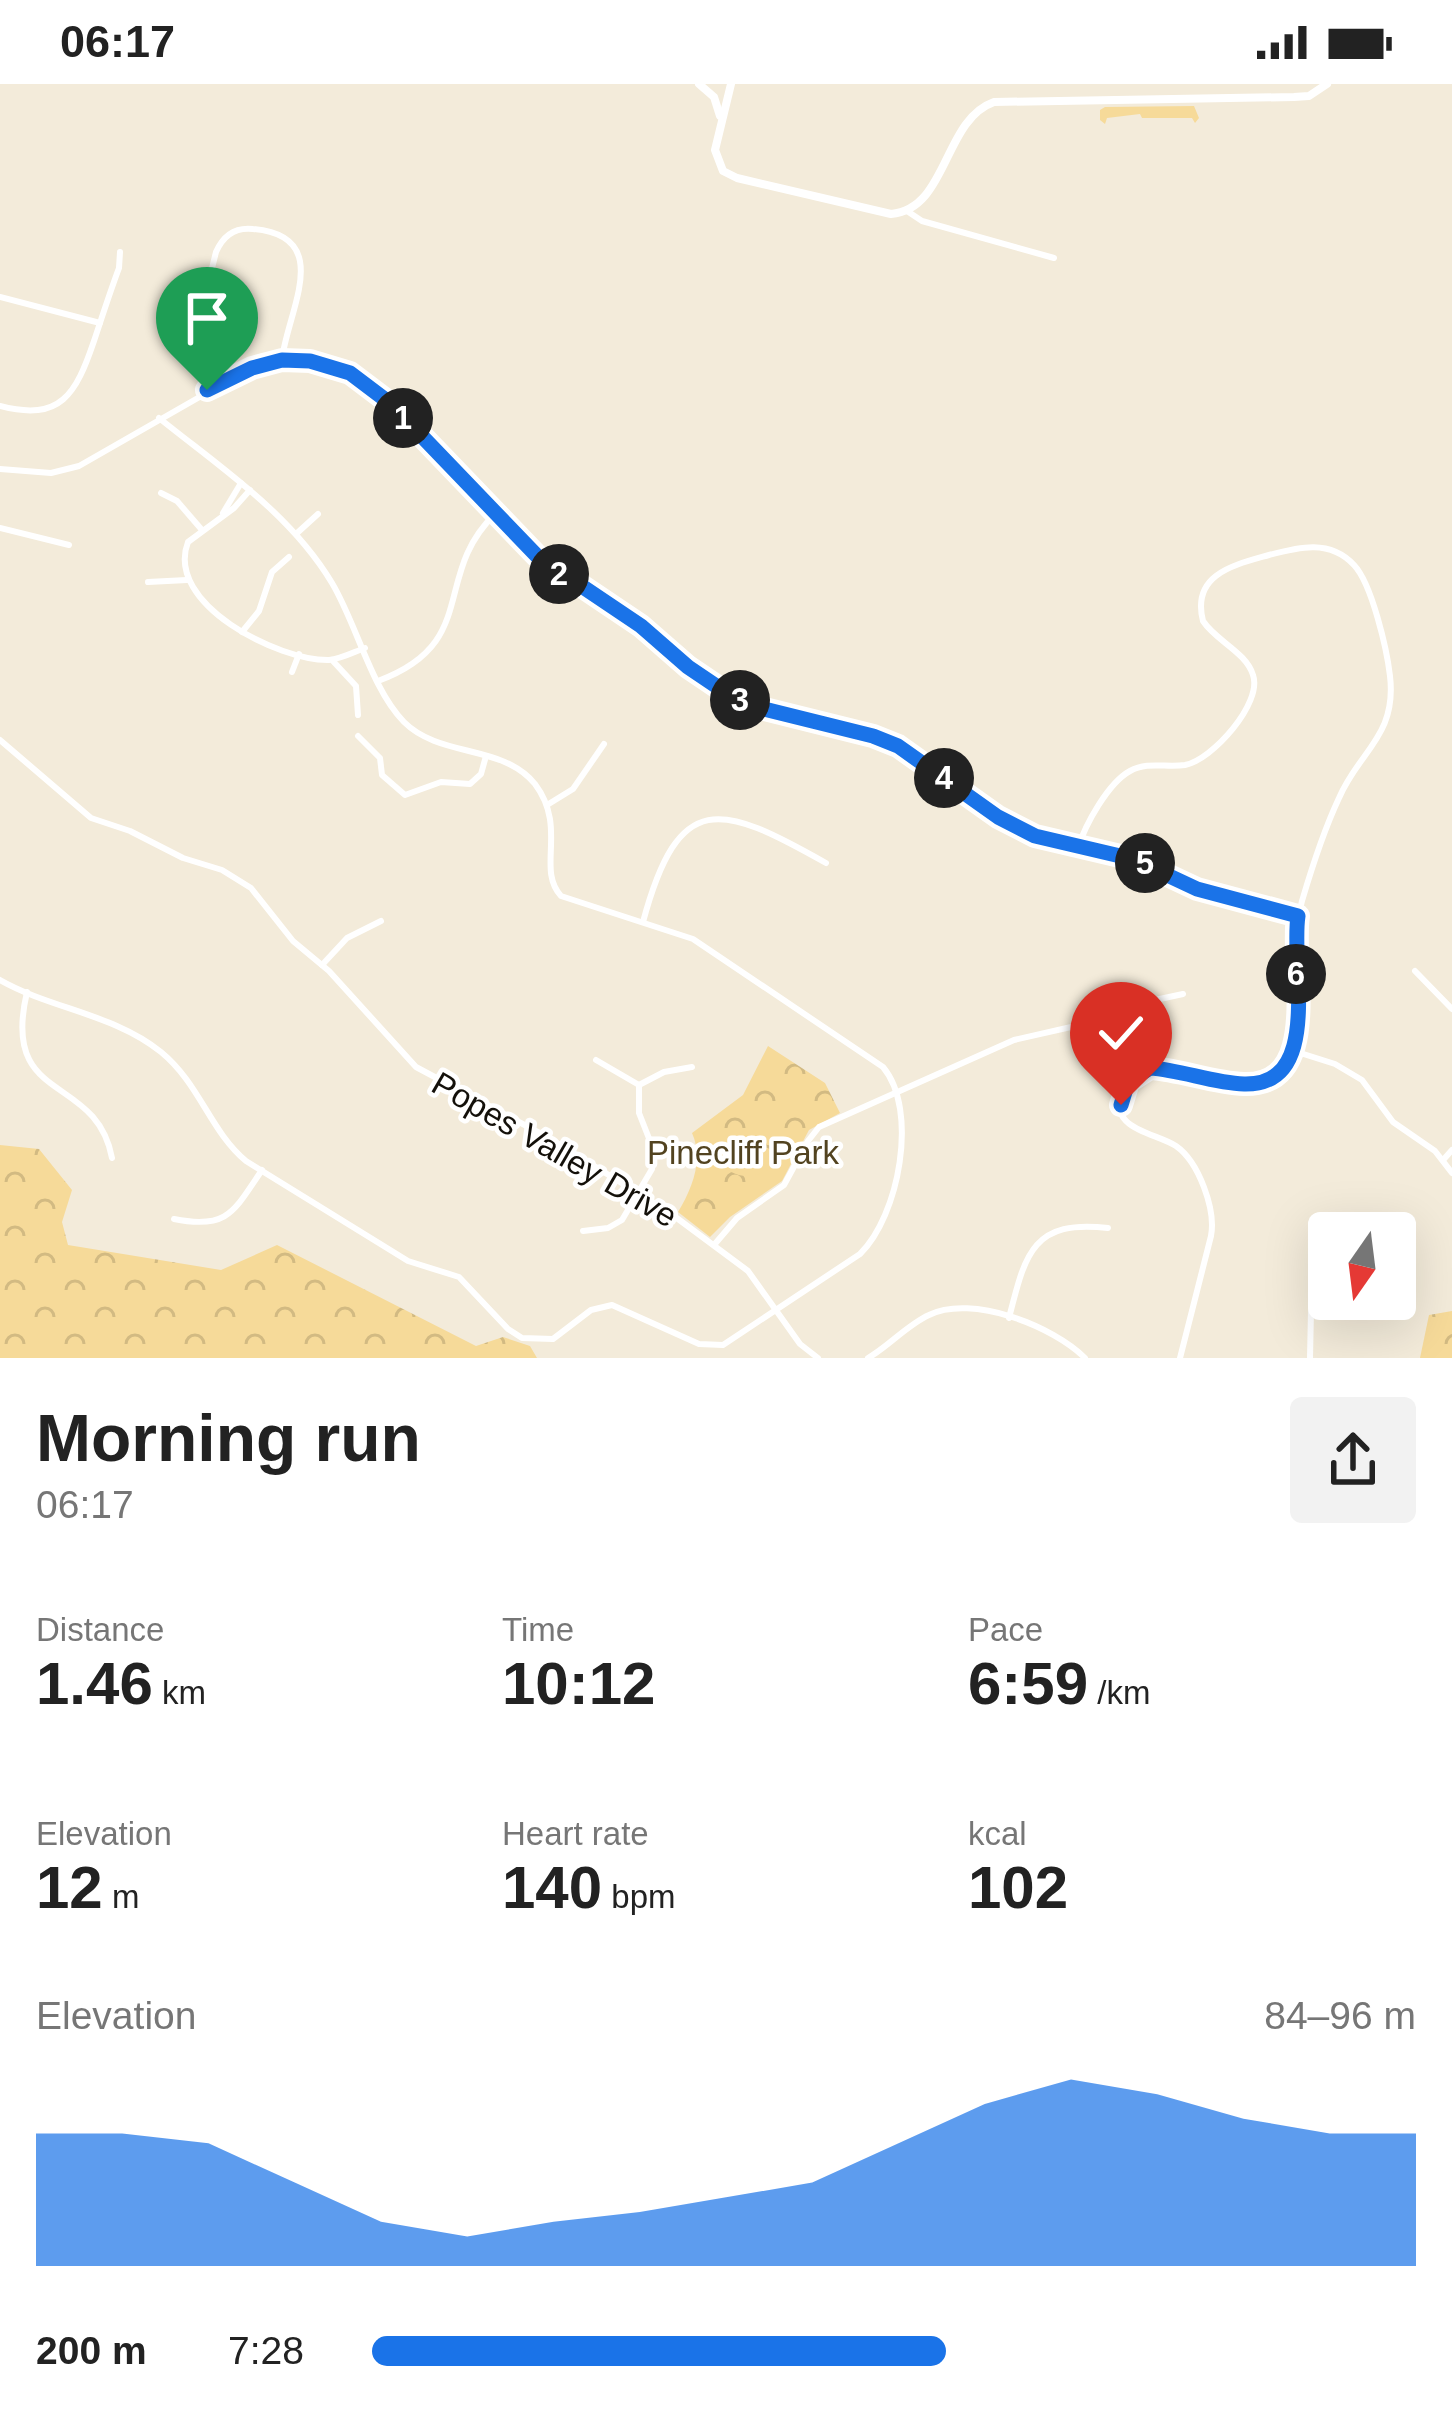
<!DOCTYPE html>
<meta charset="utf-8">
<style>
body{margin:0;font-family:Helvetica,sans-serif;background:#f2f2f2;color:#222;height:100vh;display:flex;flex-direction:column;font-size:45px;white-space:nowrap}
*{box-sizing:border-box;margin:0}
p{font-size:39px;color:#767676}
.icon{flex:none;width:66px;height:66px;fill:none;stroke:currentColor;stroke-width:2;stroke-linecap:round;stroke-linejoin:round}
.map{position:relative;height:1274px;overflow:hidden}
.details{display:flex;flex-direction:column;background:#fff;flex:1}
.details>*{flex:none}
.needle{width:78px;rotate:194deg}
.tools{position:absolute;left:1308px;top:1128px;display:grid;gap:24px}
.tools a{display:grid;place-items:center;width:108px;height:108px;border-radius:12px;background:#fff;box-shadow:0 12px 48px #0002;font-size:60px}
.pin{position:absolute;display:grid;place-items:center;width:102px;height:102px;color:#fff;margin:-123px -51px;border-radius:50% 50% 50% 0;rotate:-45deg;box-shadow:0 0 12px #0007}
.pin .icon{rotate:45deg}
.km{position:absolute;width:60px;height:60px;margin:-30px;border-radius:50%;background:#222;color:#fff;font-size:33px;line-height:60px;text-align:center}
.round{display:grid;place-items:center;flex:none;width:126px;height:126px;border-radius:12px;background:#f2f2f2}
.head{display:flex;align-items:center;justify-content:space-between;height:204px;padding:0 36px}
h1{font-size:66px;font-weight:700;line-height:90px}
.metrics{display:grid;grid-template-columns:repeat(3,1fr);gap:18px;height:204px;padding:12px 36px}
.metrics div{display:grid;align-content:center}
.metrics b{font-size:60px;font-weight:700}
.metrics small{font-size:33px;font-weight:400}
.metrics p{font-size:33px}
.chart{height:336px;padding:24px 36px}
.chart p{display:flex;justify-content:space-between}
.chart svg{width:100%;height:216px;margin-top:12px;fill:#1a73e8;opacity:.7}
ul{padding:0 36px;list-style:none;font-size:39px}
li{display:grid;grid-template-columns:192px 144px 1fr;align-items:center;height:90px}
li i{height:30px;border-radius:15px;background:#1a73e8}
.status{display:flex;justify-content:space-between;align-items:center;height:84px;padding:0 60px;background:#fff;direction:ltr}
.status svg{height:33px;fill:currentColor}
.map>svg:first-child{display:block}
.grass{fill:url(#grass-tufts)}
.park{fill:url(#park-crowns)}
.pitch{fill:#f6da99}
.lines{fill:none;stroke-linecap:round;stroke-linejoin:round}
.minor{stroke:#fff;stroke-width:6}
.tertiary{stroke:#fff;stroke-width:8}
.route-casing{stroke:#fff;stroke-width:24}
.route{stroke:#1a73e8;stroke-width:15}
.labels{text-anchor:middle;stroke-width:9;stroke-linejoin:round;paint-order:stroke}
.street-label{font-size:33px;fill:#13100a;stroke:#fff}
.park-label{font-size:33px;fill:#524320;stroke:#fff}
</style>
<div class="status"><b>06:17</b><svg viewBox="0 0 49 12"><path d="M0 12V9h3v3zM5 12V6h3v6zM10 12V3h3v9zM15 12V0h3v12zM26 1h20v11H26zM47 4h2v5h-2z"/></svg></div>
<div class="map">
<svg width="1452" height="1274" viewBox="0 0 1452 1274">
<defs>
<pattern id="grass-tufts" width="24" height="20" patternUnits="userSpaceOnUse" patternTransform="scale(3)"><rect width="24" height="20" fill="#f6da99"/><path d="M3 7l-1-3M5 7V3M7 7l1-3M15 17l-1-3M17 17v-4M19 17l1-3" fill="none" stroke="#d2ba82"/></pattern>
<pattern id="park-crowns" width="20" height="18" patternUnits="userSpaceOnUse" patternTransform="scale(3)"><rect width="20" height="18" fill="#f6da99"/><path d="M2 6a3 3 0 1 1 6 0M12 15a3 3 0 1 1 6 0" fill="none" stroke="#d2ba82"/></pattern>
</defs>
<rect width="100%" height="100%" fill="#f3ebda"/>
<path class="grass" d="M1194,22L1199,34L1195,39L1192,34H1142L1140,30L1107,34L1105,40L1100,36V26L1105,23Z"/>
<g class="park">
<path d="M768,962L825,999L840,1029L809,1046L782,1097L730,1133L710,1153L678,1128C692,1105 704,1075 692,1049L743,1011Z"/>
<path d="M0,1061L39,1065L72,1106L62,1138L68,1161L221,1186L277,1161L476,1262L503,1253L530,1262L537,1274H0Z"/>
<path d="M1452,1227V1274H1420L1429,1231Z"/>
</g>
<path class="pitch" d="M747,1050L776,1080C755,1097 733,1097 716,1074Z"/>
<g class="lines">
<g class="minor">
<path d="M907,127L922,137L1054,174"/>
<path d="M0,213L100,239"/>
<path d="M207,306L191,269L216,168C223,152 235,143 253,145C335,152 288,226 282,275"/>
<path d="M0,322C61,338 76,310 94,257C102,233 110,208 119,184L120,168"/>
<path d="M0,385L51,389L79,382L252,283C295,273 330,277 368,299L537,472L641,542L688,583L727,611L760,624L881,654L906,667L998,733L1035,752L1133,775L1197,805L1298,832"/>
<path d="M250,406L234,424L188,458C164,520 279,577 329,576C341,575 354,568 365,564"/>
<path d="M161,409L177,417L202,446"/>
<path d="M223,429L241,399"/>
<path d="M0,444L69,461"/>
<path d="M296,450L318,430"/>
<path d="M148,498L187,496"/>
<path d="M242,548L259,527L272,488L289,473"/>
<path d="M332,576L356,602L358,631"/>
<path d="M292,588L299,570"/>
<path d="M378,597C481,559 431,492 495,430"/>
<path d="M358,652L380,674L382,691L405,711L441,698L470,700L481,690L486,672"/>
<path d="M0,656L91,734L130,747L183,774L222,786L251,804L293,857L329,887L416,983L549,1054L670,1129L748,1187L800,1260L818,1274"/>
<path d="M547,721L573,705L604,660"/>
<path d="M1078,764C1085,741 1108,699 1130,687C1148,677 1166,684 1185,681C1212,676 1263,619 1253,591C1246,568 1216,557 1203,537C1191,490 1234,481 1269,471C1299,463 1330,455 1354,481C1372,500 1387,566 1390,592C1397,652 1359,667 1339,714C1324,746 1312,783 1302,817C1289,862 1316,966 1276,992C1235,1020 1144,959 1123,1005C1105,1045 1154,1048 1176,1062C1199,1078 1216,1126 1211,1152L1180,1274"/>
<path d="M643,838C679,705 720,719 826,779"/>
<path d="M322,881L347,854L381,837"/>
<path d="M1415,887L1452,925"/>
<path d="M0,896C51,925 114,930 161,968C200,1000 210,1047 246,1077L408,1177L459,1193L508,1245L522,1254L553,1255L591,1226L612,1221L699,1260L723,1261L860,1170C899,1132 919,1026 883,983L693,855L561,812C536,785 568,744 535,700C503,660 440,674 404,638C371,604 357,541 332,499C290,429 221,384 159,334"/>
<path d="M27,908C0,1022 96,988 112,1074"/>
<path d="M1294,967L1335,980L1362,996L1393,1038L1435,1067L1452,1089"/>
<path d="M639,1001L664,988L692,983"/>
<path d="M1444,1075L1452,1066"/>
<path d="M174,1135C228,1146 234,1127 262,1086"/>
<path d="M583,1147L608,1144L622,1136L652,1085V1062L639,1029V1001L596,976"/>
<path d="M714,1161L737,1134L784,1101L808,1057L819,1043L1014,956L1093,938L1127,922L1183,910"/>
<path d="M1009,1234C1025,1171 1032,1135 1108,1144"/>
<path d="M868,1274C889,1262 907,1241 929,1231C972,1210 1053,1242 1085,1274"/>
<path d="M1310,1274L1311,1227"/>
</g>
<g class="tertiary">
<path d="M699,0L714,13L720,32"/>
<path d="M731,0L715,66L723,87L737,94L891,130C948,125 943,36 994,18L1294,13L1309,12L1327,0"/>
</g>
</g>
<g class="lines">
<g class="route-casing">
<path id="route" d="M207,306L252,284L282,276L310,277L350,289L391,320L537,472L641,542L688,583L728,610L760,624L873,652L898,662L998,733L1035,752L1133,775L1197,805L1298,832C1290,881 1324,1002 1244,1000C1212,999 1182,986 1150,984L1128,998L1121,1021"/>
</g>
<use href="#route" class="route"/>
</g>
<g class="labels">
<g class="street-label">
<text transform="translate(555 1065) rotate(30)" y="12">Popes Valley Drive</text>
</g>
<g class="park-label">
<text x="743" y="1080">Pinecliff Park</text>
</g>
</g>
</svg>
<div class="tools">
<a><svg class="needle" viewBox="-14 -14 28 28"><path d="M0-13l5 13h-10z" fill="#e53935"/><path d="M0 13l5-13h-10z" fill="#767676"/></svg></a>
</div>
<div class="pin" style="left:207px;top:306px;background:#1e9e55"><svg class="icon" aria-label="arrive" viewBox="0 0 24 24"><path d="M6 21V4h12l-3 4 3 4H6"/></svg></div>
<div class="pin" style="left:1121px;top:1021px;background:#d93025"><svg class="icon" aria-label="check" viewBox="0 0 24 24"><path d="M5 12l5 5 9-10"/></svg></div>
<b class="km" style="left:403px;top:334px">1</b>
<b class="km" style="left:559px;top:490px">2</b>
<b class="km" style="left:740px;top:616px">3</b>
<b class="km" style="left:944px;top:694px">4</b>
<b class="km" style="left:1145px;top:779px">5</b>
<b class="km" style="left:1296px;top:890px">6</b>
</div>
<section class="details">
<div class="head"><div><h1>Morning run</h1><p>06:17</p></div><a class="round"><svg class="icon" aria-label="share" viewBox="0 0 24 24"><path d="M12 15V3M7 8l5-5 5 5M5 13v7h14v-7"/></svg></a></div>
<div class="metrics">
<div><p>Distance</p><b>1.46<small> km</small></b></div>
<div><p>Time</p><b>10:12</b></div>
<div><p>Pace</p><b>6:59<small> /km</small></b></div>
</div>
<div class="metrics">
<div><p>Elevation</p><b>12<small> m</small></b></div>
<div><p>Heart rate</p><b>140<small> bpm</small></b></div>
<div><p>kcal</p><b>102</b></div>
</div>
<div class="chart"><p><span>Elevation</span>84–96 m</p>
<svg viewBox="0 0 160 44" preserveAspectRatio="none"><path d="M0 44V17L10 17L20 19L30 27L40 35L50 38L60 35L70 33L80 30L90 27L100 19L110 11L120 6L130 9L140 14L150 17L160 17V44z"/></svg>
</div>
<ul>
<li><b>200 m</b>7:28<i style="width:55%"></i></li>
</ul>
</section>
